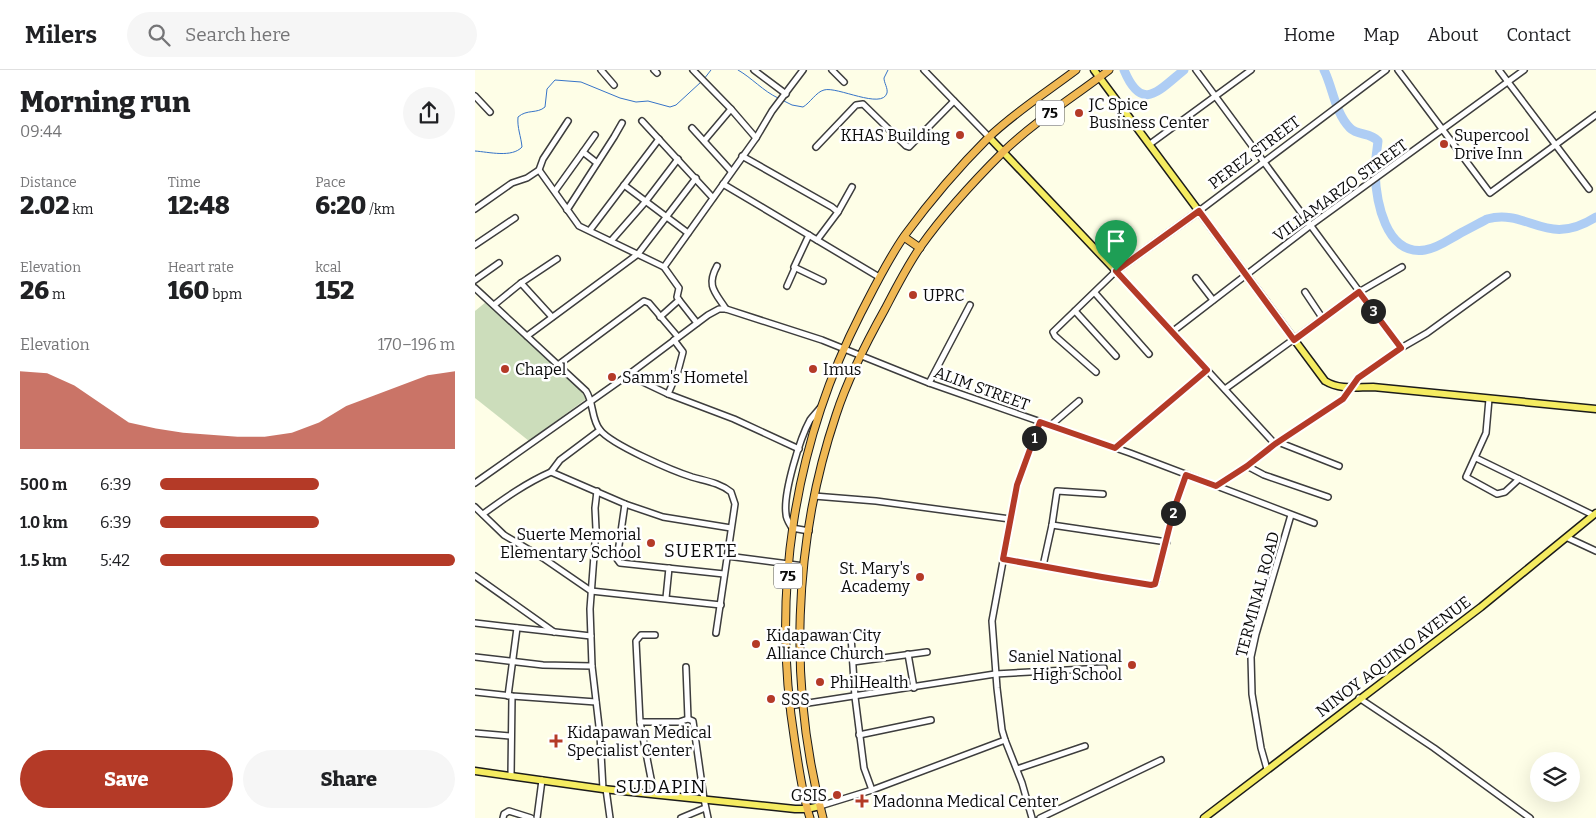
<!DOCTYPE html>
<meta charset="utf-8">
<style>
body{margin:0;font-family:Bitter,serif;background:#f6f6f6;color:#202124;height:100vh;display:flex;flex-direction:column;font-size:19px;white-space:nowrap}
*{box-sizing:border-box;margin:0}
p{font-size:16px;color:#757577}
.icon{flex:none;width:28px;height:28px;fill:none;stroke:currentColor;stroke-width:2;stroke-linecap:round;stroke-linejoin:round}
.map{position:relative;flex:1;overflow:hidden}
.sheet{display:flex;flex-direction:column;background:#fff;width:475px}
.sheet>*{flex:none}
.buttons{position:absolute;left:1055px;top:682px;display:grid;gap:10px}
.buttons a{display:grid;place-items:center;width:50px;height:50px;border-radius:50%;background:#fff;box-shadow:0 5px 20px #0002;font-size:25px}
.pin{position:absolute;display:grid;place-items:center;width:42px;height:42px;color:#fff;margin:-51px -21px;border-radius:50% 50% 50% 0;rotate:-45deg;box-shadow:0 0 5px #0007}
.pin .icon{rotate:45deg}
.km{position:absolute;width:25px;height:25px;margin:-12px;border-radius:50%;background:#222;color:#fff;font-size:14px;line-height:25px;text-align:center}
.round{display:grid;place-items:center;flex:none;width:52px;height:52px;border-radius:26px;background:#f6f6f6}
.head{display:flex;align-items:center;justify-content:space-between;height:85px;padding:0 20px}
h1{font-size:28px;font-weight:800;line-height:38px}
.metrics{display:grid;grid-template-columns:repeat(3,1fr);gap:8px;height:85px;padding:5px 20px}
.metrics div{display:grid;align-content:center}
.metrics b{font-size:25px;font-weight:800}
.metrics small{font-size:14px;font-weight:400}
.metrics p{font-size:14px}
.chart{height:140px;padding:10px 20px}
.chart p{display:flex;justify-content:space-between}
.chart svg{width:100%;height:90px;margin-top:5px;fill:#b43a27;opacity:.7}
.button{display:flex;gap:10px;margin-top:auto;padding:10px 20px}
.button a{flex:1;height:58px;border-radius:30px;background:#b43a27;color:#fff;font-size:20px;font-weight:800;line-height:58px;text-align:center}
.button a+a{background:#f6f6f6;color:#202124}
ul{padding:0 20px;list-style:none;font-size:16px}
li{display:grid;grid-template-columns:80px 60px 1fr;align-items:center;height:38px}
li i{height:12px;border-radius:6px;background:#b43a27}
header{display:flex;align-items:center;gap:30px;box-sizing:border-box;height:70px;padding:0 25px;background:#fff;border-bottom:1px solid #e0e0e0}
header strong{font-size:24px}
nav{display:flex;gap:28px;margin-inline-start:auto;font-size:18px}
.search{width:350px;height:45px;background:#f6f6f6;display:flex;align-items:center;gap:12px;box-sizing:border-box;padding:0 18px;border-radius:28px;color:#757577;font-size:19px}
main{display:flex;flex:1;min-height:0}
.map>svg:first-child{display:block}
.cemetery{fill:#cdb}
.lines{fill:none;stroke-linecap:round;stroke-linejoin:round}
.stream{stroke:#3774c8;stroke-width:1}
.river{stroke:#aecdf4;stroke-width:9}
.minor-casing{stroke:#3d3d3d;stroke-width:8}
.major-casing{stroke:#1b1b1b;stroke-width:9}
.highway-casing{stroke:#1b1b1b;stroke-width:9}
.minor{stroke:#fff;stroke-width:5}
.major{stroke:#f5ec61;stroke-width:6}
.highway{stroke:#f0b853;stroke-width:7}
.route-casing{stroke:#fff;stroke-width:10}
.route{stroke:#b43a27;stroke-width:6}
.poi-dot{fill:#b43a27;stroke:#fff;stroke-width:2}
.labels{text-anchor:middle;stroke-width:5;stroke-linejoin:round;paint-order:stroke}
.shield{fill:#fff;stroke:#545454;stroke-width:1}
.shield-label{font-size:15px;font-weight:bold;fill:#0a0a0a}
.poi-label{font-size:16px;fill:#0a0a0a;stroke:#fff;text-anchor:start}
.street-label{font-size:16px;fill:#0a0a0a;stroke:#fff}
.neighbourhood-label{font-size:18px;letter-spacing:1px;fill:#0a0a0a;stroke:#fff}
.quarter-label{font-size:19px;letter-spacing:1px;fill:#0a0a0a;stroke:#fff}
</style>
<header>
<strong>Milers</strong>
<div class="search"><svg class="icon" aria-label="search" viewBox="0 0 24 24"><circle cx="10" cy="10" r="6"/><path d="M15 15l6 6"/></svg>Search here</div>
<nav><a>Home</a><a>Map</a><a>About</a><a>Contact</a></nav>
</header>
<main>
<section class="sheet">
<div class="head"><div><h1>Morning run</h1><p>09:44</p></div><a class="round"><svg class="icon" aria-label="share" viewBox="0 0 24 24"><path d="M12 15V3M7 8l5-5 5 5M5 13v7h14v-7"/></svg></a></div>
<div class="metrics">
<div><p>Distance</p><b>2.02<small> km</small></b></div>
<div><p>Time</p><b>12:48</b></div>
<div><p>Pace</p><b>6:20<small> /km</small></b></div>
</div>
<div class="metrics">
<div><p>Elevation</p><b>26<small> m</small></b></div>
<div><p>Heart rate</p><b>160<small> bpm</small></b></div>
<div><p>kcal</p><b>152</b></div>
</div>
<div class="chart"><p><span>Elevation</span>170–196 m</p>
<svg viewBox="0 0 160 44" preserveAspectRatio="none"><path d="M0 44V6L10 7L20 13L30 22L40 31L50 34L60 36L70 37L80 38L90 38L100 36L110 31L120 23L130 18L140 13L150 8L160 6V44z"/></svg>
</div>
<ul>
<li><b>500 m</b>6:39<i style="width:54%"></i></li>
<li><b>1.0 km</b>6:39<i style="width:54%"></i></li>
<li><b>1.5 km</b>5:42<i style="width:100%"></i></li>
</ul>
<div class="button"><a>Save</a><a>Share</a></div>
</section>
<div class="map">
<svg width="1121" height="748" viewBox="0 0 1121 748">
<rect width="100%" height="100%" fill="#fefee7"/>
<path class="cemetery" d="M11,232L107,322L111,329L54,371L0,328V241Z"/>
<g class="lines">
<g class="stream">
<path d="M263,0C277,8 288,21 303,28"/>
<path d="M229,9L236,0"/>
<path d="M307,30L317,35L328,37C335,33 341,22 349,20C362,16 407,40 412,23C413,18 409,13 409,8L413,0"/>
<path d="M0,81C14,82 37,88 47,77C46,66 42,58 43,47C52,39 62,44 70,37L72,19L80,10L106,12L145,28L161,32L173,31L195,37L201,35L226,12"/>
</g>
<g class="river">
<path d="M649,0C667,43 683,21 709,0"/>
<path d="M849,0C858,18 860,43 875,58C883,66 895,62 903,71C902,81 900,91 900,102C901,130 910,186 950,180C963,178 973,170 984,164C993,159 1003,154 1012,149C1054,138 1071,179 1121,147"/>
</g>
<g class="minor-casing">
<g id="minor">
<path d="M126,0L139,15"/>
<path d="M179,0L182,3"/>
<path d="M218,0L256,39L281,68"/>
<path d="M279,0L311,24"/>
<path d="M357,0L369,12"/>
<path d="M449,0L514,67"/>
<path d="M721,0L926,278"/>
<path d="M923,0L1015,123L1121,45"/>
<path d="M1024,0L1114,119"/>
<path d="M0,26L15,42"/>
<path d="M167,51L238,128"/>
<path d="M217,58L256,101"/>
<path d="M229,71L256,39"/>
<path d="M675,74L776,0"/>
<path d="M341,77L381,35L388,34L431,76L434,77L479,31"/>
<path d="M108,82L120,65"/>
<path d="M267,86L357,137L363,142L342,170"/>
<path d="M64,100L104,156L189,197L204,218L202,227L204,230L222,253"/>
<path d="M248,114L404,207"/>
<path d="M149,115L213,163"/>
<path d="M80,121L108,82L122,93"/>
<path d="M0,139L37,113L52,108L64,100L68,89L93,51"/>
<path d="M92,140L139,67L147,53"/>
<path d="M724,141L911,0"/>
<path d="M363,142L377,117"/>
<path d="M115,160L184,69"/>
<path d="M334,165L319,197L348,211"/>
<path d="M136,171L171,131L203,89"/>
<path d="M0,175L40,148"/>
<path d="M242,196C231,216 240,222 251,239"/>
<path d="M189,197L281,68L297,41L328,0"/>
<path d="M721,208L738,230"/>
<path d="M0,210L24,193"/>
<path d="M46,213L77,247"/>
<path d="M312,216L320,198"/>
<path d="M0,218L111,321C119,333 116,349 125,360C137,375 198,401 217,407C231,411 245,413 256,422L260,434L241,563"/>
<path d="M830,222L848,249"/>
<path d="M620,223L674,284"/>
<path d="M19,235L46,213L82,189"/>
<path d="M600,241L641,286"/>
<path d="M185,247L204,230"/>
<path d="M697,262L836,155L1049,0"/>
<path d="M52,266L163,184L221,108"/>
<path d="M83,295L169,231L174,233L203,267"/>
<path d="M621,302L580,266L578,262L641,201L800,374"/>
<path d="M153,305L193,324L259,349L324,379"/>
<path d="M454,313L495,235"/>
<path d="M750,319L884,222L927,197"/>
<path d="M193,324L203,301L208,282L199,270"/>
<path d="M1014,329L1011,363L991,407L1022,424L1030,422L1044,409"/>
<path d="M576,355L604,331"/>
<path d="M803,372L864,396"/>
<path d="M640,378L732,300"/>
<path d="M1001,388L1118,445"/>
<path d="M772,396L789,405L853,427"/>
<path d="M76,402L85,390L125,360"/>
<path d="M0,413L153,305L233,245L244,239H251L347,270L454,313L655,383L839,453"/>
<path d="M741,416L772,396L800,374L868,329L883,308L926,278L952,263L1032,205"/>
<path d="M339,426L401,431L535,449"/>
<path d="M150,434L142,489L145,493L249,504"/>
<path d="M0,437L29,465L68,488L116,521L246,535"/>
<path d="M8,444C30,428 51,413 76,402L150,434L188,447L256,458"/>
<path d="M577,455L692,472"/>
<path d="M334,461L317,458C314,453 311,449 311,444C308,423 325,368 335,350C338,346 342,342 345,338"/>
<path d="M1093,468L1121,481"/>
<path d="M252,486L329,496"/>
<path d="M528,489L627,507L678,515L681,512L699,439L711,405"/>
<path d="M568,496L577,455L582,421L628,424"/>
<path d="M0,506L79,562"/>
<path d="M191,528L194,498"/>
<path d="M0,553L116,566"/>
<path d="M376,566L380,627L389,698L397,720"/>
<path d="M433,584L439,618"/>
<path d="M0,587L68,595L117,596L125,665L128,719"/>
<path d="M378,592L452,582"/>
<path d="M117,596L115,539L121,459L120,438L122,421"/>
<path d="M211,597L213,649"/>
<path d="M0,622L37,626L121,632"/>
<path d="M33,626L42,558"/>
<path d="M884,628L959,678L1055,748"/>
<path d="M314,636L520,604L629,598"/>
<path d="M165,652H204L213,649L218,651L229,729L233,748"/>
<path d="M0,663L36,666"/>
<path d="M384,665L456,650"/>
<path d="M530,670L527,660L522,618L517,551L542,415L565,352"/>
<path d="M542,699L610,676"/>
<path d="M792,699L786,678L777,624L776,587L781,564L816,445"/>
<path d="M36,706L37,626"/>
<path d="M131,719L135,748"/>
<path d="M179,724L165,652L161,571L166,565H180"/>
<path d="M345,736L397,720L530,670L547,713L557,748"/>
<path d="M28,748L29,744L34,741L56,748"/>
<path d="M62,748L67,710"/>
<path d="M206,748L230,738"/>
<path d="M565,748L686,690"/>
</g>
</g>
<g class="major-casing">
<g id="major">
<path d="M619,0L850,311C865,320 881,317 898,317L1121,339"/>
<path d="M514,67L641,201L724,141"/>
<path d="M0,701L128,719L320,739H332L345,736"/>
<path d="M729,748L1006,537L1121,443"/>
</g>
</g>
<g class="highway-casing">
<g id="highway">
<path d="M429,167L445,178"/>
<path d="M335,748C327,724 324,698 320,673C296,525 318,376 386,243C400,216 413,189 430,165C455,131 483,98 513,68C540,42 572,22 601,0"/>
<path d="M348,748C313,617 318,473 361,345C373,308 391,273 410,239C421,218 432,196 446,176C470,142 499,111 528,82C560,51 599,27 634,0"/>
</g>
</g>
<use href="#minor" class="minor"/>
<use href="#major" class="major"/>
<use href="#highway" class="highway"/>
</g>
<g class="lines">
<g class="route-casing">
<path id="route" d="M724,141L819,270L884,222L926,278L883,308L868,329L800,374L772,396L741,416L711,405L699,439L680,514L676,515L627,507L528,489L542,415L565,352L640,378L732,300L641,201Z"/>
</g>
<use href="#route" class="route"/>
</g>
<g class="poi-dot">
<circle cx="604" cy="43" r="5"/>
<circle cx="485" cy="65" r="5"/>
<circle cx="969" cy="74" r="5"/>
<circle cx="438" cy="225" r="5"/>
<circle cx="30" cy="299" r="5"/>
<circle cx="338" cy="299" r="5"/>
<circle cx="137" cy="307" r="5"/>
<circle cx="176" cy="473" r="5"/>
<circle cx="445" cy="507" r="5"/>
<circle cx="281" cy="574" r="5"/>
<circle cx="657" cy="595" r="5"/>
<circle cx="345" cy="612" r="5"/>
<circle cx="296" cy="629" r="5"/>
<path d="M78.5 663.5h5v5h5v5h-5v5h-5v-5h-5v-5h5z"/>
<circle cx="362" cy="725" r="5"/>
<path d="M384.5 723.5h5v5h5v5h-5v5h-5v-5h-5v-5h5z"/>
</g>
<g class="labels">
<g class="shield">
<rect x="561" y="30.5" width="28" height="25" rx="4"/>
<rect x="299" y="493.5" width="28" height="25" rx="4"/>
</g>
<g class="shield-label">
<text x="575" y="48">75</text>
<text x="313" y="511">75</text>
</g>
<g class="poi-label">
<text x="614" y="40">JC Spice<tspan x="614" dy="18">Business Center</tspan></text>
<text x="475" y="71" text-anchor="end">KHAS Building</text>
<text x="979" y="71">Supercool<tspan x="979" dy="18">Drive Inn</tspan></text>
<text x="448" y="231">UPRC</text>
<text x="40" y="305">Chapel</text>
<text x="348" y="305">Imus</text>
<text x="147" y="313">Samm's Hometel</text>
<text x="166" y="470" text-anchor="end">Suerte Memorial<tspan x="166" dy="18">Elementary School</tspan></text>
<text x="435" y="504" text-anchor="end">St. Mary's<tspan x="435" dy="18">Academy</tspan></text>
<text x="291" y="571">Kidapawan City<tspan x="291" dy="18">Alliance Church</tspan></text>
<text x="647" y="592" text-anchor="end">Saniel National<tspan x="647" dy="18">High School</tspan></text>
<text x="355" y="618">PhilHealth</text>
<text x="306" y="635">SSS</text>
<text x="92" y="668">Kidapawan Medical<tspan x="92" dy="18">Specialist Center</tspan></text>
<text x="352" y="731" text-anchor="end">GSIS</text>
<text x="398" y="737">Madonna Medical Center</text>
</g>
<g class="street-label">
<text transform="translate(779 82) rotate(-37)" y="6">PEREZ STREET</text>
<text transform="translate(865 120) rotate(-36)" y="6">VILLAMARZO STREET</text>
<text transform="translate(507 318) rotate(20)" y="6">ALIM STREET</text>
<text transform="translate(782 524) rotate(-75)" y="6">TERMINAL ROAD</text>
<text transform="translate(918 586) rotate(-37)" y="6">NINOY AQUINO AVENUE</text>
</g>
<g class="neighbourhood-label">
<text x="226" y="487">SUERTE</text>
</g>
<g class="quarter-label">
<text x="186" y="723">SUDAPIN</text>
</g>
</g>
</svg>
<div class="buttons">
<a><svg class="icon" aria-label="layers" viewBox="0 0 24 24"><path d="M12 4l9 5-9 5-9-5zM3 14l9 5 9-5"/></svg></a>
</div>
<div class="pin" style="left:641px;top:201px;background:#1e9e55"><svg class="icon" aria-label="arrive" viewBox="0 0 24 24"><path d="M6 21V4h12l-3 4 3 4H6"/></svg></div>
<b class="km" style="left:559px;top:368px">1</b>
<b class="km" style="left:698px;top:443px">2</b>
<b class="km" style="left:898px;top:241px">3</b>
</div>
</main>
